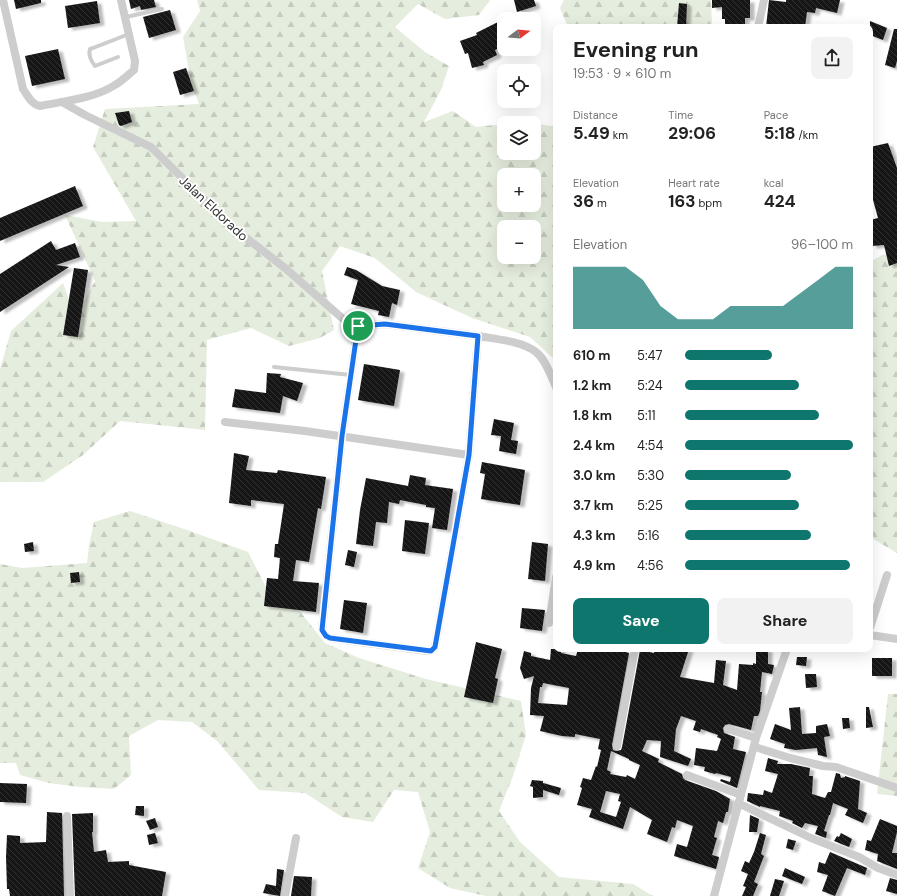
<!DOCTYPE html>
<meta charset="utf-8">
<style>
body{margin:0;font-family:"DM Sans",sans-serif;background:#f2f2f2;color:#222;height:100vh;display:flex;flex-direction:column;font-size:15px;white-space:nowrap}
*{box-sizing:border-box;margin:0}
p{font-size:13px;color:#767676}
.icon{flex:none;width:22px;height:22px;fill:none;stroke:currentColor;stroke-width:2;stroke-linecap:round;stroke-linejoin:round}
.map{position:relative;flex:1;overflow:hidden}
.side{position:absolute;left:553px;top:24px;width:320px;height:628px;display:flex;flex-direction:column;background:#fff;border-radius:8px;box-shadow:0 4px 16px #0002}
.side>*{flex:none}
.needle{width:26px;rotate:74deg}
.buttons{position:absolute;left:497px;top:12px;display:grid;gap:8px}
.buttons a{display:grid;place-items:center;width:44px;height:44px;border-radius:8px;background:#fff;box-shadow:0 4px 16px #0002;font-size:20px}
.pin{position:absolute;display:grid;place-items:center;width:34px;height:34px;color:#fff;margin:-17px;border:2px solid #fff;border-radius:50%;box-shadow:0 1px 4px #0007}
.round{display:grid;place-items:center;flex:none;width:42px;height:42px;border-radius:8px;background:#f2f2f2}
.headline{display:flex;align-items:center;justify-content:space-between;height:68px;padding:0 20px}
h1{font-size:22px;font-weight:700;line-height:30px}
.figures{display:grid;grid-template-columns:repeat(3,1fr);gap:6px;height:68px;padding:4px 20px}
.figures div{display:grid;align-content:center}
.figures b{font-size:17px;font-weight:700}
.figures small{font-size:11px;font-weight:400}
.figures p{font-size:11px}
.chart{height:112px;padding:8px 20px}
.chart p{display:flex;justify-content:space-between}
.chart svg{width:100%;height:72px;margin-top:4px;fill:#0f766e;opacity:.7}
.primary-button{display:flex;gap:8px;margin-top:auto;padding:8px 20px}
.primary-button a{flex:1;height:46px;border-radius:8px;background:#0f766e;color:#fff;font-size:16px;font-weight:700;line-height:46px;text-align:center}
.primary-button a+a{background:#f2f2f2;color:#222}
ul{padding:0 20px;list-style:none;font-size:13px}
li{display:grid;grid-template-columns:64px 48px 1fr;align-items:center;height:30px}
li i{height:10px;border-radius:5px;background:#0f766e}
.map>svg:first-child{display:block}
.forest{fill:url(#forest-firs);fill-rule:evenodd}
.building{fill:url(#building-back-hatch);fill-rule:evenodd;filter:url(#shadow)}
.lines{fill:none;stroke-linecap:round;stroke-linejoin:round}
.lane{stroke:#cdcdcd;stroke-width:4}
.street{stroke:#cdcdcd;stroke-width:8}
.route-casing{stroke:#fff;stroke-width:8}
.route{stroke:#1a73e8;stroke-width:5}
.labels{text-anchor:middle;stroke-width:4;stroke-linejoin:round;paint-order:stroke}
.street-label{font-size:13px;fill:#303030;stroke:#fff}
</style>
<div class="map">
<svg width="897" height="896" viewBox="0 0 897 896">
<defs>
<pattern id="forest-firs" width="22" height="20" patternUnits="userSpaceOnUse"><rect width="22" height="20" fill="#e5edde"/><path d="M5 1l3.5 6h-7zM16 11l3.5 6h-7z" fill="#c5ccbf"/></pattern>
<pattern id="building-back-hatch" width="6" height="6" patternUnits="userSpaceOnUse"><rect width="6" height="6" fill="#171717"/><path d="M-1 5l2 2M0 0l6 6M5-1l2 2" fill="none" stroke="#303030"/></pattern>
<filter id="shadow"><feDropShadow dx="4.5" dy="2.5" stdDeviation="1" flood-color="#0004"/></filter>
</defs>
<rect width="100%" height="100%" fill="#fff"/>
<g class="forest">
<path d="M197,0H490L479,15L445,19L418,4L395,27L425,52L449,66L441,90L424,122L453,111L476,127L504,124V153H534V123L556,127V361L530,337L472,318L416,292L375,258L340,246L322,271L334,330L320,338L289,346L251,328L207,340L205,430L120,421L83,455L43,482H0V369L11,331L63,283L75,317L95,281L65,215L102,222L136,221L93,147L105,109L199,104L191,83L183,37L200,11ZM504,175H534V205H504ZM504,227H534V257H504Z"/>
<path d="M564,0H711L712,27H568L560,8Z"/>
<path d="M897,252V553L870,537V262L882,255Z"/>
<path d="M130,511L187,530L248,552L269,593L294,604L325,643L359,658L426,679L521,701L526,735L513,776L499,811L520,842L559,877L633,884L653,896H486L450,888L418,868L430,832L418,792L394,790L373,822L342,817L305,793L259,790L217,741L192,722L158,720L129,736L131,775L114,789L80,787L49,783L20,775L16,763H0V564L22,568L87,563L89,545L94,522Z"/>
<path d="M888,694H897V796L877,794Z"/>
</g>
<g class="building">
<path d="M14,0H41V3L16,9Z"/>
<path d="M129,0H154L156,7L141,10L140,6L131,9Z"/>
<path d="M514,0H534L536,6L517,12Z"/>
<path d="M712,0H750V18H745V27H725V19H722V7L712,8Z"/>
<path d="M769,0L786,2V0H840L837,13L816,8L815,13L807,12L805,27H766Z"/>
<path d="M97,1L100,23L68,28L65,6Z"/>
<path d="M679,3L687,4L686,27H677Z"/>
<path d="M170,10L176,30L149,38L143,17Z"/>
<path d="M504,19V46L495,50L497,55L483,62L484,65L472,68L468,53L465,54L460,41L477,35L476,33Z"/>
<path d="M870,21L887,28L883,40L870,35Z"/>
<path d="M894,29H897V61L895,68L885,65Z"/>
<path d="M58,49L65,79L32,86L25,56Z"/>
<path d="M186,68L194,91L180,95L173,72Z"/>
<path d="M129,111L132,122L121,126L119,125L115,113Z"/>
<path d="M888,143L897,168V263L889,266L884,245L872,246L870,233V220L878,218L870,189V147Z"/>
<path d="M75,186L83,206L0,241V218Z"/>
<path d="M51,241L56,250L75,243L80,257L56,265L69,267L0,312V274Z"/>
<path d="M347,267L356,270L382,286L400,290L397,305L392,303L389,317L378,315L379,311L351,304L358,280L344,275Z"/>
<path d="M74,268L88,270L78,337L63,335Z"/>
<path d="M364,364L400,370L394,406L358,400Z"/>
<path d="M267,373L281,374L280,377L303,383L297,401L283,396L280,413L232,407L235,389L266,393Z"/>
<path d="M494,419L514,423L511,440L518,441L516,454L499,451L501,436L491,435Z"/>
<path d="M234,453L249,456L246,470L277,473L278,470L326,477L321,509L318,508L309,562L296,560L293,581L319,583L316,612L264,606L267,578L278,579L280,558L274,557L275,544H278L284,504L251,500V506L229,503Z"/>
<path d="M482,462L525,470L520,505L481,499L485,474L480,473Z"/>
<path d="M410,475L426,478L425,485L453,489L447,530L432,528L435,508L426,507V505L400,500L399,504L389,502L387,523L376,522L373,546L356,544L360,510L366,478L408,486Z"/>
<path d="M405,520L429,523L425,554L402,551Z"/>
<path d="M33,542L34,551L25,552L24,544Z"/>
<path d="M532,542L548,544L545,581L528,579Z"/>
<path d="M348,550L357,552L354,567L345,565Z"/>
<path d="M79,572L80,582L71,583L70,573Z"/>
<path d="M344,600L367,603L363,633L340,629Z"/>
<path d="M522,608L545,610L542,631L520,628Z"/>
<path d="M476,642L502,649L495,678L498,679L493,703L464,697Z"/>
<path d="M551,649H561V653L576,656L578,649H615L629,653L612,745L613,750L616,751L621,750L622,747L640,650L654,653L655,649H689L680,677L714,683L716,660L726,661L723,685L737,690L739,664L753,665V663L756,664V649H768V664L774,665L772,674L762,672L760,692H762L760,711L758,716H754L751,730L729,724L725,725L723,728L724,733L738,738L735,737L733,749L746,752L737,788L720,781L721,779L730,782L731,777L716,773L715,774L704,771L705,767L694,765L696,748L717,751L721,739L717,737L718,735L701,729L700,732L693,730L696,721L681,716L676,729L674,751L691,759L688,766L660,757L661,741L647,740L642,751L659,759L658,762L682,774L683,778L685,780L716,791L730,799L728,812H726L723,823L718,821L714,837L717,838L712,855L719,857L716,869L674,856L677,844L687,847L693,826L677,820L675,828L672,827L667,842L647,834L652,820L630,807L623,829L589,817L592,809L577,805L582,788L580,787L583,778L591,780L596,766L597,767L601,750L598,749L600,739L575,734V737L562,736L540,731L544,716L530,715L531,688L534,676L524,679L520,668L524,651L531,653V656L550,660ZM543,683L569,688L567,705L538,703L540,687H542ZM611,751L629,759V760L640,765L635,779L627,775L626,777L610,774L611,772L607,770ZM606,791L620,794L618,801L621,802L616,817L600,812Z"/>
<path d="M797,657H807L806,666L796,665Z"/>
<rect x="872" y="658" width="20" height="18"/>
<path d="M805,674H816L817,687L806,688Z"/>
<path d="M800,707L802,734L816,733V726L827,724L830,736L824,737L827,757L818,755L817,748L796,750L784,748L785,744L770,739L775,724L791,730L789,708Z"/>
<path d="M866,707H869L873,727L866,728Z"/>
<path d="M842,718H849L850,728L843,729Z"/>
<path d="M768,758L778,761L777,764H791L810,768L809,776H813L812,794L825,798L828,792H831L836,773L840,774L841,778L845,777V776L860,781L858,809L867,813L863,823L845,815L848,809L833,803L830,815H829L824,831L827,832L826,838L815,834L818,826L805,823L802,828L792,823L793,821L779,816L780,811L760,806V807L747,801L748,793L763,795L764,790L772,793L778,774L765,771Z"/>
<path d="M532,780L543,781V783L561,788L559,795L543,790V797L533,798V787L530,786Z"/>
<path d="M0,783L27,784L26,803L0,802Z"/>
<path d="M136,806H144V816L135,815Z"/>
<path d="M47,812L62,813L64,896H10L9,889H7L6,857L7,835L20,836V843L46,842Z"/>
<path d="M93,813V832H92L94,852L106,850L108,862L129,861V865L166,872L162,896H75L72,814Z"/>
<path d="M750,815L759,819L757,832H749Z"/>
<path d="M155,818L158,827L150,830L146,821Z"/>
<path d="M880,819L897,826V832L892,853H897V869L877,861L878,854L865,850L867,840L871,841Z"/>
<path d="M155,833L158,843L149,845L147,835Z"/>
<path d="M760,833L766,835L761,854L764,856L754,882L758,884L753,896H742L746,887L743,886L748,874L741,871L745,861L749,863L754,852Z"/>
<path d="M841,833L852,839L849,847L834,841L837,836L839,837Z"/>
<path d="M788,839L796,841L793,850L786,848Z"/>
<path d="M830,852L867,868L865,875L847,868L835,896L822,891L828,875L817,872L819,862L825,864Z"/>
<path d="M785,868L805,877L802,884L782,876Z"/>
<path d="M277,869L284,870L280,896L263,893L266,884L276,886Z"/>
<path d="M294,876L312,877L311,896H291Z"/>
<path d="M890,878L897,880V894L886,891Z"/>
<path d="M775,879L784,881L779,896H770Z"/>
</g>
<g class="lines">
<g class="lane">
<path d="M126,17L162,9"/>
<path d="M118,57L95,66C91,61 88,55 90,49L93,48L129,34"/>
<path d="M274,367L351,375"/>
</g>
<g class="street">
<path d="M3,0L23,89C28,96 31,104 40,106C64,101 93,99 115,85C122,81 128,75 134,70L135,61L121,0"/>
<path d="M758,27L764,0"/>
<path d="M62,102L85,115L151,147L231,226L285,268L350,325L358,326L385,324L478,336L469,455L435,647L431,651H427L330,638L326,636L322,630L342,436L358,326"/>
<path d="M478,336C495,339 522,341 536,352C546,360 551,376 556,387"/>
<path d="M225,422L305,431L469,455"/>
<path d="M549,623L556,577"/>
<path d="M870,628L887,575"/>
<path d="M870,635L897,639"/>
<path d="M728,729L756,738"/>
<path d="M617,746L635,649"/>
<path d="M755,747L790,758L823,766L836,767L897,788"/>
<path d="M687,775L741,795"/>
<path d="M738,803L811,838L859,857L878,868L897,875"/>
<path d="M67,816L70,896"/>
<path d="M285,896L296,838"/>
<path d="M714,896L756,738L787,649"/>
</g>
</g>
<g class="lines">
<g class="route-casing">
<path id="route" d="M385,324L478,336L469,455L435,647L431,651L330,638L326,636L322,630L342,436L358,326Z"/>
</g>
<use href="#route" class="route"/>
</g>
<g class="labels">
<g class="street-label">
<text transform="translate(214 208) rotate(43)" y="5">Jalan Eldorado</text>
</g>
</g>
</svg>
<div class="buttons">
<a><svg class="needle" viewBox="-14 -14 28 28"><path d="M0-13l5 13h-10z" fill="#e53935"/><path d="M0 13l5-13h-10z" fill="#767676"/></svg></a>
<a><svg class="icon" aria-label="locate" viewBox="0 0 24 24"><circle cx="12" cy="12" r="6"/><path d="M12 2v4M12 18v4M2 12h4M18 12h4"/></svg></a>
<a><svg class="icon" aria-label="layers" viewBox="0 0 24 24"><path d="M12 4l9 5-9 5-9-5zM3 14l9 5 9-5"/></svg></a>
<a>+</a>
<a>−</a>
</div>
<div class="pin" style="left:358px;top:326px;background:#1e9e55"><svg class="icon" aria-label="arrive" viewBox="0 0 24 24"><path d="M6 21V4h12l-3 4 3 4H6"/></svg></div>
<section class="side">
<div class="headline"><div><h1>Evening run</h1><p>19:53 · 9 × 610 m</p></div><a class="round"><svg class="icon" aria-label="share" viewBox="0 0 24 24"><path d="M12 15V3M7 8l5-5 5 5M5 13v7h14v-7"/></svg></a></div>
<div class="figures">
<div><p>Distance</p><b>5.49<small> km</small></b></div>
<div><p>Time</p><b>29:06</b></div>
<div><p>Pace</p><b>5:18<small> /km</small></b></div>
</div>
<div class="figures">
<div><p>Elevation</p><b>36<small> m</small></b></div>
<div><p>Heart rate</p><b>163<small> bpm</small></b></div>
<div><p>kcal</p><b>424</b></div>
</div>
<div class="chart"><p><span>Elevation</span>96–100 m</p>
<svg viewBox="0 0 160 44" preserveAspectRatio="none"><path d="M0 44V6L10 6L20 6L30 6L40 14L50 30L60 38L70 38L80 38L90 30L100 30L110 30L120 30L130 22L140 14L150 6L160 6V44z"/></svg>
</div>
<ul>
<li><b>610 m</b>5:47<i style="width:52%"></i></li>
<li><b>1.2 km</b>5:24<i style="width:68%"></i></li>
<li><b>1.8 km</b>5:11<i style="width:80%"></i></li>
<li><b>2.4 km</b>4:54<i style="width:100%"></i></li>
<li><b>3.0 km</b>5:30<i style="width:63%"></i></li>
<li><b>3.7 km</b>5:25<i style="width:68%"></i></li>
<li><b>4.3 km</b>5:16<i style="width:75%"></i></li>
<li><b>4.9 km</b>4:56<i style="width:98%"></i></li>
</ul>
<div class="primary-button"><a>Save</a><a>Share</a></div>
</section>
</div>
